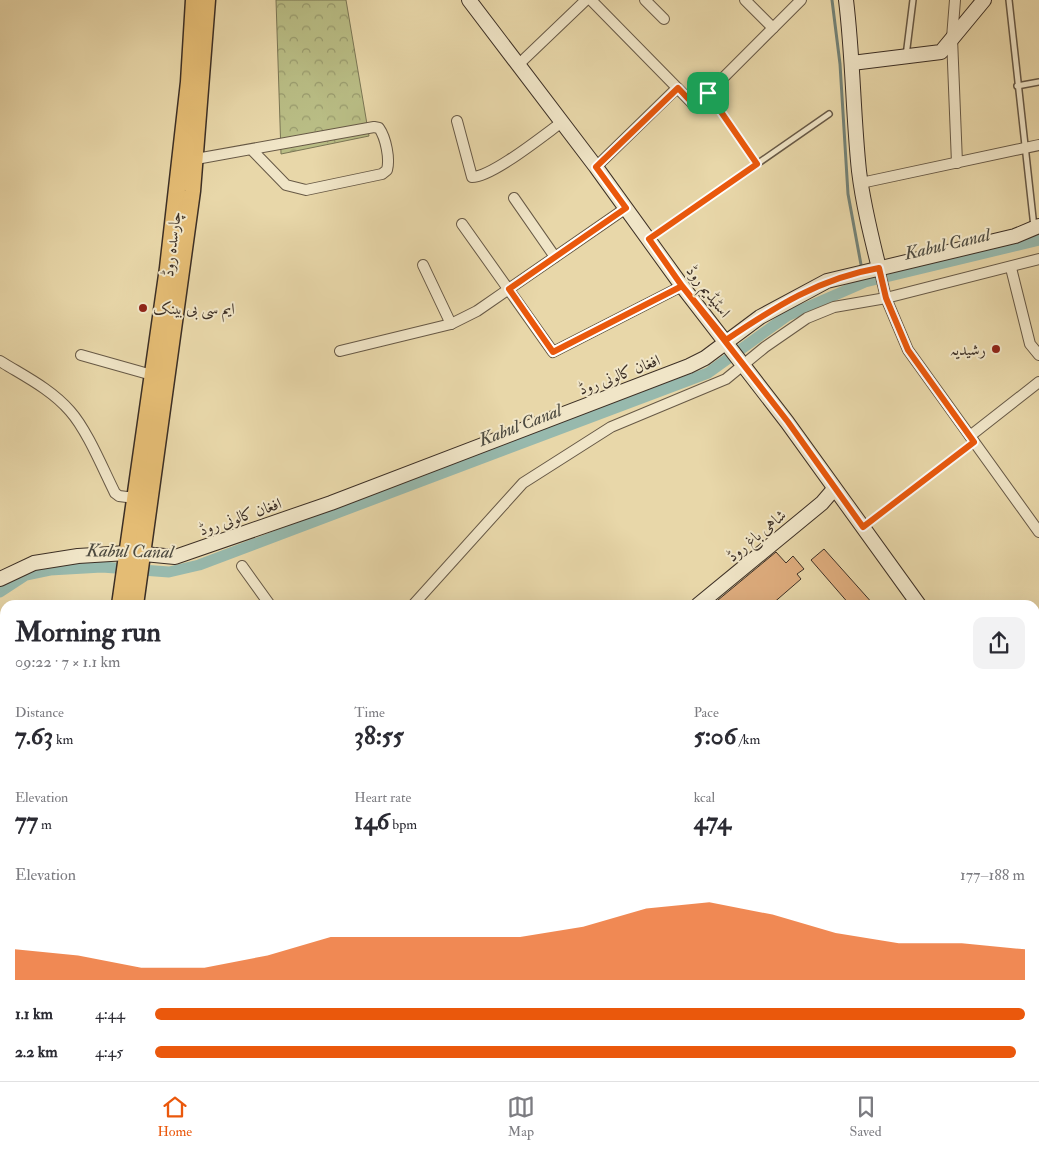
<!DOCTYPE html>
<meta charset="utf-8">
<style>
body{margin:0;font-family:"IM FELL Double Pica",Amiri,serif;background:#f2f2f3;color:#2b2b33;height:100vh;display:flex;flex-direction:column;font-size:19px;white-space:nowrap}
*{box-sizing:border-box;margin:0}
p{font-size:16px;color:#7c7c81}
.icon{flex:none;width:28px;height:28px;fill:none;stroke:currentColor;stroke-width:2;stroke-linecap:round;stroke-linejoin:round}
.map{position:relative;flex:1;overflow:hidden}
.panel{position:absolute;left:0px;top:600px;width:1040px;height:481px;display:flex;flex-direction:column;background:#fff;border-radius:15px 15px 0 0;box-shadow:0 5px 20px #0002}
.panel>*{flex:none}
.pin{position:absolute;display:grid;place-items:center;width:42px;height:42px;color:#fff;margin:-21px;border-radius:10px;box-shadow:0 2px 8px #0006}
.round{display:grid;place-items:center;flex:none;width:52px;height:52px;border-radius:10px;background:#f2f2f3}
.overview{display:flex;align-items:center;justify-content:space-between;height:85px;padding:0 15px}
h1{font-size:28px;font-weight:700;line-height:38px}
.figures{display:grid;grid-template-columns:repeat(3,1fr);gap:8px;height:85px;padding:5px 15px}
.figures div{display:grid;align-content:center}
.figures b{font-size:25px;font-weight:700}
.figures small{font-size:14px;font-weight:400}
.figures p{font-size:14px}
.chart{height:140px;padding:10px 15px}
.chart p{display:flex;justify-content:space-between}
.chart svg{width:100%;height:90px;margin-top:5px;fill:#ea580c;opacity:.7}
ul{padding:0 15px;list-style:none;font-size:16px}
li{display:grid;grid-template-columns:80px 60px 1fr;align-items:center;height:38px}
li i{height:12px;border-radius:6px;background:#ea580c}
.tab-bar{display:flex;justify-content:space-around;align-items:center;height:70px;border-top:1px solid #e1e1e2;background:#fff;font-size:14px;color:#7c7c81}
.tab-bar a{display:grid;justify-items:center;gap:2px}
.tab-bar .selected{color:#ea580c}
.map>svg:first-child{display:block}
.forest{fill:url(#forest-crowns);stroke:#7a7655}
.park{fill:url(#park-tufts);stroke:#7a7655}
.garden{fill:#b9bd85;stroke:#7a7655}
.water{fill:url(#water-waves);stroke:#738277}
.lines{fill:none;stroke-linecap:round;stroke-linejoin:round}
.stream{stroke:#738277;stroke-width:3}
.canal{stroke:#97b9ad;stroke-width:11}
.building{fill:#dfad7e;stroke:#3c2f25}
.lane-casing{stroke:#675946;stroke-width:8}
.street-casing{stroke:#675946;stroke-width:12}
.secondary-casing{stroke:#3c2f25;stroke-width:16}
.primary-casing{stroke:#3c2f25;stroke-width:19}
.path{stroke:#3c2f25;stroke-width:2;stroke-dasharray:1 2.5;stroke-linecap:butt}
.lane{stroke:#f0e5c7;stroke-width:5}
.street{stroke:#f0e5c7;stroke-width:10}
.secondary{stroke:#f0e5c7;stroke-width:14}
.primary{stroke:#e4bc74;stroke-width:16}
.route-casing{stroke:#fff;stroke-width:10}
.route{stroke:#ea580c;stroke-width:6}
.poi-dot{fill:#8f2418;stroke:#f0e5c7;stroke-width:2}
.labels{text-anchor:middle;stroke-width:4;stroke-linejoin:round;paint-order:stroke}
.street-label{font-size:16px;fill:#3c2f25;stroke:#f0e5c7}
.poi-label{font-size:16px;fill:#3c2f25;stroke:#f0e5c7;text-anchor:start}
.water-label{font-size:18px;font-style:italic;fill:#4e4b40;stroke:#f0e5c7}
</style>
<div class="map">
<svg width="1039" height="1081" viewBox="0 0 1039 1081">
<defs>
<pattern id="forest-crowns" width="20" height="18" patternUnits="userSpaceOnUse" patternTransform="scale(1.25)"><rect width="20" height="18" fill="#b9bd85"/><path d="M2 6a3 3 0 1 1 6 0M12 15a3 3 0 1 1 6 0" fill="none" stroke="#989a6d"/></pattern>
<pattern id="park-tufts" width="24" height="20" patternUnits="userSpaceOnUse" patternTransform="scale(1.25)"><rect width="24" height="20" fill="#b9bd85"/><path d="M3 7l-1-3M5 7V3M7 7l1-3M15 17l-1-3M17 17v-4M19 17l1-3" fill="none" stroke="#989a6d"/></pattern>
<pattern id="water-waves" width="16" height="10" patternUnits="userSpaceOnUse" patternTransform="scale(1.25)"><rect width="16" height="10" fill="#97b9ad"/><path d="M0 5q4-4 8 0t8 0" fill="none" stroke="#7c978d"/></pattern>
</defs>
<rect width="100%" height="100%" fill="#e8d7a9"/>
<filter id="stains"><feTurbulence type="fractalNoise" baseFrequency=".004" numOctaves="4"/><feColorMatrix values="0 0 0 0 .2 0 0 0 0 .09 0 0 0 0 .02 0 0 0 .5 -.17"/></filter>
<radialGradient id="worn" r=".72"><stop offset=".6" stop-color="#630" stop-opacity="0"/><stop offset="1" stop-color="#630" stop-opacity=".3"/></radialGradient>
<path class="forest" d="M276,0H346L369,136L281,154Z"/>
<path class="park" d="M150,1076H614L618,1081H144Z"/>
<g class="garden">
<path d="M1035,789L1039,803V895L1035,899Z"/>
<path d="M614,1076H922L926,1081H618Z"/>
</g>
<g class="water">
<path d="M249,1076H294L299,1081H243Z"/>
<path d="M465,1076H493L487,1081H469Z"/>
</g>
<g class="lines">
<path class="stream" d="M832,0L840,64L848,194L862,270"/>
<path class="canal" d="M0,592L26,575L50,570L102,567L169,572L199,565L708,373L787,316L865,282L1039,240"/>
</g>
<g class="building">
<path d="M824,549L874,605H850L811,560Z"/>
<path d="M776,552L786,563L793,556L804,569L797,574L801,579L771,605H712Z"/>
</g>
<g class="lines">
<g class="lane-casing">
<g id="lane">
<path d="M1009,0L1034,227"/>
<path d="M906,56L913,0"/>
<path d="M1017,86L1039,82"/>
<path d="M708,93L757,164"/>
<path d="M649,239L829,114"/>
<path d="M863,527L974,442"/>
<path d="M1035,807L1039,801"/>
<path d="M660,1081L666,1076"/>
</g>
</g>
<g class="street-casing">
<g id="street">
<path d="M591,0L695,106L801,0"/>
<path d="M645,0L664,19"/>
<path d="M745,0L773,28"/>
<path d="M955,0L952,38L957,163"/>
<path d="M518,65L586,0"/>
<path d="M457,121L472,177C492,177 544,135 562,122"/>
<path d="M196,159L374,127L379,128C386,138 390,159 387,170L382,174L306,190L286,185L252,150"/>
<path d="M596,167L677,88"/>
<path d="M861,183L1039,145"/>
<path d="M514,198L555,257"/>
<path d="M462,224L553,352L682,286"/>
<path d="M423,265L451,324"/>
<path d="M879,268L886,298L908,350L1039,532"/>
<path d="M1011,268L1030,344L1039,355"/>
<path d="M340,351L451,324L477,311L626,208"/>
<path d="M81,355L152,375"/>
<path d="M0,361C24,376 51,389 70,411C87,430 103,469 115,493L119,496L135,498"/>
<path d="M970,436L1039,382"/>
<path d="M242,566L270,605"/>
<path d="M413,605L523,483L611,427L726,379L765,347L807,318L834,307L886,298L1039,259"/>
<path d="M0,812L5,815"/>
</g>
</g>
<g class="secondary-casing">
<g id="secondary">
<path d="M469,0L596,167L682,286L787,422L919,605"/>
<path d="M846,0C853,57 853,114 859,171C863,204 871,236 879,268"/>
<path d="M852,63L941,52L984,0"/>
<path d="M144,554L175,557L331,503L689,366L705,358L760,317L827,281L1015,236L1039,226"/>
<path d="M0,579L34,563L78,556L127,553"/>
<path d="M698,605L822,503L834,489"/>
<path d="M1035,745L1039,742"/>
<path d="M1035,767L1039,773"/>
<path d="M124,1081L130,1076"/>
</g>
</g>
<g class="primary-casing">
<g id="primary">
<path d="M120,605L168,268L189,82L194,0"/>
<path d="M135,605L192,191L207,0"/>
<path d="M64,1081V1076"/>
<path d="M78,1081V1076"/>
</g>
</g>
<g class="path">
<path d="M213,1076L218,1081"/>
<path d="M298,1076L302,1081"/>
<path d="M310,1076L314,1081"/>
<path d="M393,1076L397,1081"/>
<path d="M404,1076L408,1081"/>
<path d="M412,1076L416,1081"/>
<path d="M429,1076L434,1081"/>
<path d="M436,1076L440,1081"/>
<path d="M450,1076L454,1081"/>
<path d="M462,1076L466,1081"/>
<path d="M512,1076L516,1081"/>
<path d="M172,1081L178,1076"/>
<path d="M226,1081L231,1076"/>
<path d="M239,1081L244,1076"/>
<path d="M396,1081L402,1076"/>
<path d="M446,1081L450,1076"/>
<path d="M491,1081L496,1076"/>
<path d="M592,1081L597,1076"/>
</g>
<use href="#lane" class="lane"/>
<use href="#street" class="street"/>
<use href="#secondary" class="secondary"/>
<use href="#primary" class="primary"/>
</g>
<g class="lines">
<g class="route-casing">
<path id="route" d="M708,93L757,164L649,239L682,286L788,422L863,527L974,442L908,350L886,298L879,268C820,278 775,307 726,340L682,286L553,352L509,289L626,208L596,167L678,88L695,106L708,93"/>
</g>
<use href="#route" class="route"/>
</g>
<g class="poi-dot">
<circle cx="143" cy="308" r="5"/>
<circle cx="996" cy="349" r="5"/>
</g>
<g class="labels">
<g class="street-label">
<text transform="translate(171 244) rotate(-83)" y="6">چارسدہ روڈ</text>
<text transform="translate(709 291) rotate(52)" y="6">اسٹیڈیم روڈ</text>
<text transform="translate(619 374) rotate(-21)" y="6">افغان کالونی روڈ</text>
<text transform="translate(240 516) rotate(-19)" y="6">افغان کالونی روڈ</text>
<text transform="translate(756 535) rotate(-40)" y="6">شاہی باغ روڈ</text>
</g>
<g class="poi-label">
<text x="153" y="314">ایم سی بی بینک</text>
<text x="986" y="355" text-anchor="end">رشیدیہ</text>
</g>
<g class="water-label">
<text transform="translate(947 244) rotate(-13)" y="6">Kabul Canal</text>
<text transform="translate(520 425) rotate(-21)" y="6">Kabul Canal</text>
<text transform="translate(130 551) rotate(1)" y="6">Kabul Canal</text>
</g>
</g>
<rect width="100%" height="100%" filter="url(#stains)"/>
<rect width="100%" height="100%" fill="url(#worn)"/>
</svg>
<div class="pin" style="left:708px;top:93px;background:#1e9e55"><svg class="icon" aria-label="arrive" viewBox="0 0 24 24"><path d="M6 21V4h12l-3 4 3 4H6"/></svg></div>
<section class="panel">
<div class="overview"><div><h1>Morning run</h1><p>09:22 · 7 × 1.1 km</p></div><a class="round"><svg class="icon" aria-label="share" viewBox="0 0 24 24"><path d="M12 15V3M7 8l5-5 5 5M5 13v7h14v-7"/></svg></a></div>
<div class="figures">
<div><p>Distance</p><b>7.63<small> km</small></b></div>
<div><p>Time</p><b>38:55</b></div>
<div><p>Pace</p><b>5:06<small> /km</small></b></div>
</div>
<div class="figures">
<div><p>Elevation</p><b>77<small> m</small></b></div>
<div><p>Heart rate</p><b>146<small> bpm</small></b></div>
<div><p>kcal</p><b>474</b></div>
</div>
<div class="chart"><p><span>Elevation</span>177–188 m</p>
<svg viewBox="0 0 160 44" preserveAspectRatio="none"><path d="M0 44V29L10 32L20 38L30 38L40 32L50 23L60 23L70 23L80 23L90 18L100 9L110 6L120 12L130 21L140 26L150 26L160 29V44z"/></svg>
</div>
<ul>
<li><b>1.1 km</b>4:44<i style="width:100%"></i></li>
<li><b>2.2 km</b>4:45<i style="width:99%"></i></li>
</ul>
</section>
</div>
<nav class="tab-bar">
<a class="selected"><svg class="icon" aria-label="home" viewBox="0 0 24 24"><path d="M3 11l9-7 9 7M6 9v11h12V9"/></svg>Home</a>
<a><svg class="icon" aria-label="map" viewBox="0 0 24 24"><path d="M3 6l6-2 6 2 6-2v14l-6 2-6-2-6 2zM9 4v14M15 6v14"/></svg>Map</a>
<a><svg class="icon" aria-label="saved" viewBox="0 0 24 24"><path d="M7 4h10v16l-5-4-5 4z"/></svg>Saved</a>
</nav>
